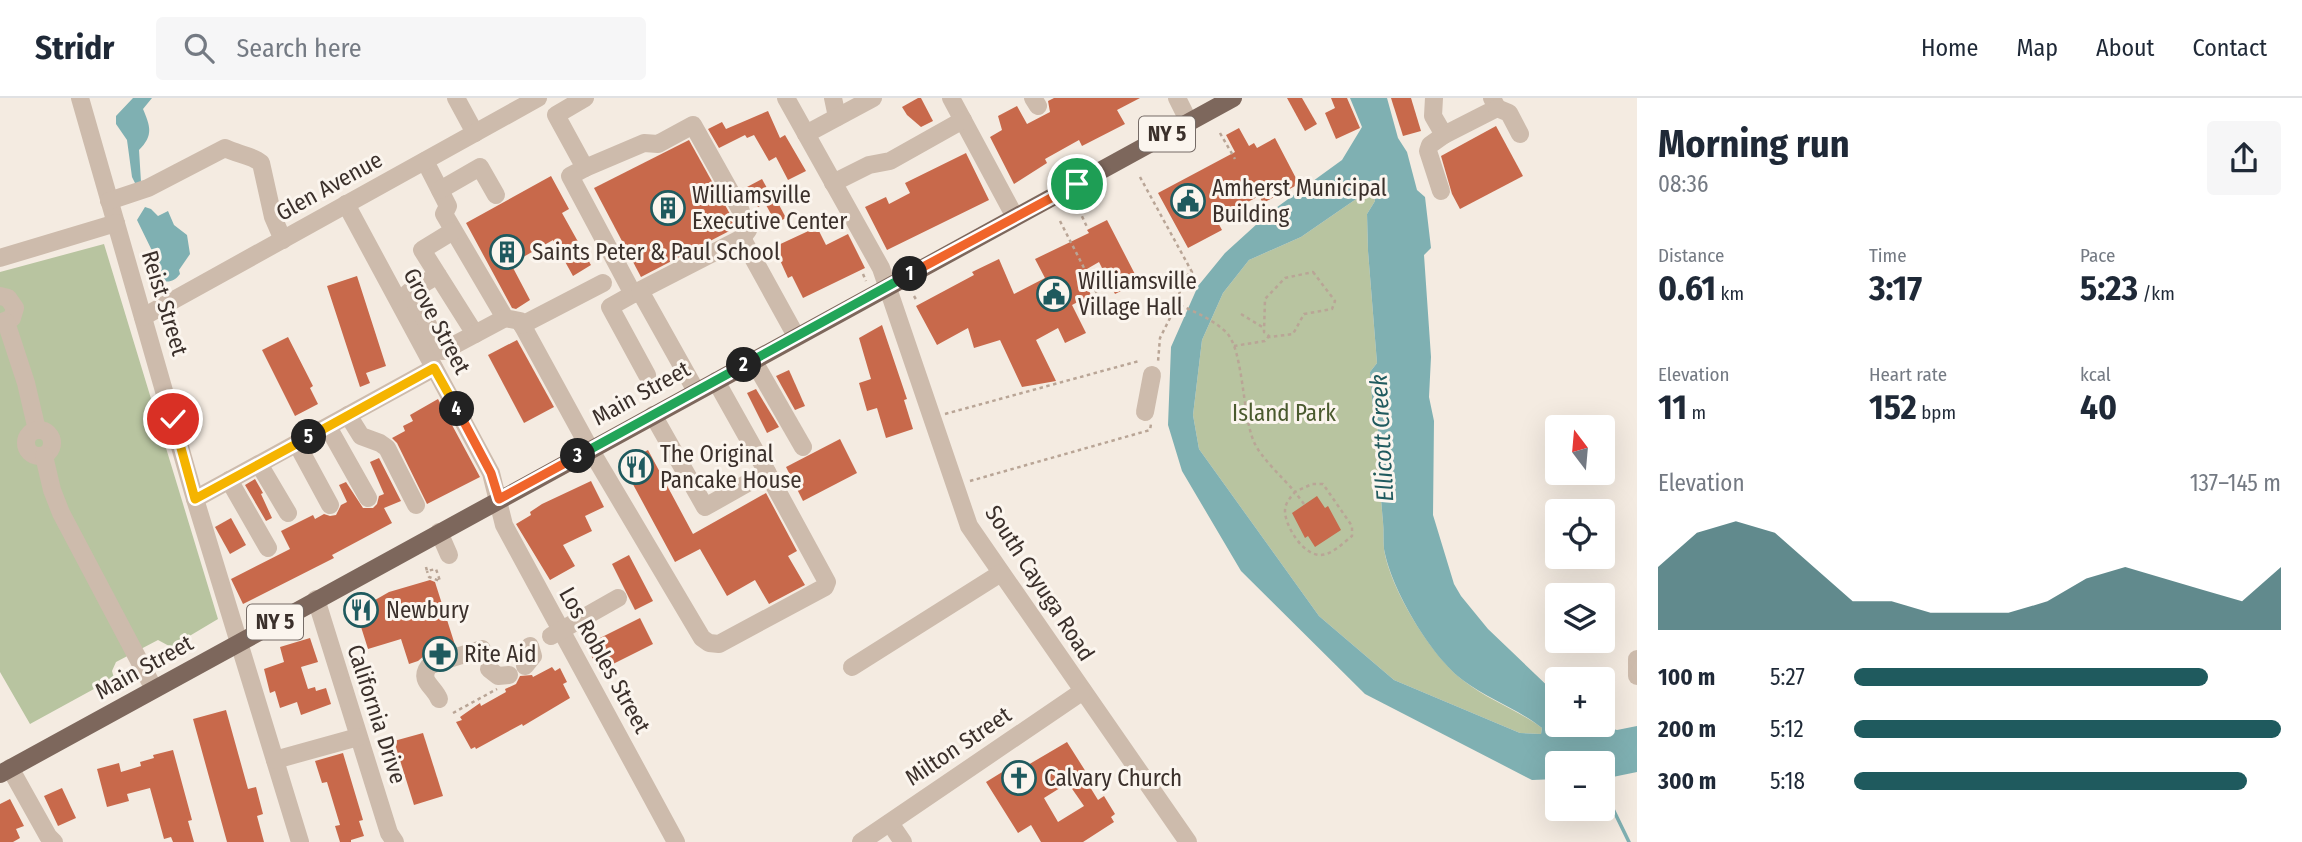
<!DOCTYPE html>
<meta charset="utf-8">
<style>
body{margin:0;font-family:"Fira Sans Condensed",sans-serif;background:#f6f6f7;color:#1f2937;height:100vh;display:flex;flex-direction:column;font-size:26px;white-space:nowrap}
*{box-sizing:border-box;margin:0}
p{font-size:23px;color:#747a83}
.icon{flex:none;width:38px;height:38px;fill:none;stroke:currentColor;stroke-width:2;stroke-linecap:round;stroke-linejoin:round}
.map{position:relative;flex:1;overflow:hidden}
.sheet{display:flex;flex-direction:column;background:#fff;width:665px}
.sheet>*{flex:none}
.needle{width:46px;rotate:344deg}
.buttons{position:absolute;left:1545px;top:317px;display:grid;gap:14px}
.buttons a{display:grid;place-items:center;width:70px;height:70px;border-radius:7px;background:#fff;box-shadow:0 7px 28px #0002;font-size:35px}
.pin{position:absolute;display:grid;place-items:center;width:60px;height:60px;color:#fff;margin:-30px;border:4px solid #fff;border-radius:50%;box-shadow:0 2px 7px #0007}
.km{position:absolute;width:35px;height:35px;margin:-18px;border-radius:50%;background:#222;color:#fff;font-size:19px;line-height:35px;text-align:center}
.round{display:grid;place-items:center;flex:none;width:74px;height:74px;border-radius:7px;background:#f6f6f7}
.head{display:flex;align-items:center;justify-content:space-between;height:119px;padding:0 21px}
h1{font-size:38px;font-weight:700;line-height:52px}
.stats{display:grid;grid-template-columns:repeat(3,1fr);gap:10px;height:119px;padding:7px 21px}
.stats div{display:grid;align-content:center}
.stats b{font-size:35px;font-weight:700}
.stats small{font-size:19px;font-weight:400}
.stats p{font-size:19px}
.chart{height:196px;padding:14px 21px}
.chart p{display:flex;justify-content:space-between}
.chart svg{width:100%;height:126px;margin-top:7px;fill:#1f5a5e;opacity:.7}
ul{padding:0 21px;list-style:none;font-size:23px}
li{display:grid;grid-template-columns:112px 84px 1fr;align-items:center;height:52px}
li i{height:18px;border-radius:9px;background:#1f5a5e}
header{display:flex;align-items:center;gap:42px;box-sizing:border-box;height:98px;padding:0 35px;background:#fff;border-bottom:2px solid #e0e1e3}
header strong{font-size:33px}
nav{display:flex;gap:38px;margin-inline-start:auto;font-size:24px}
.search{width:490px;height:63px;background:#f6f6f7;display:flex;align-items:center;gap:18px;box-sizing:border-box;padding:0 24px;border-radius:7px;color:#747a83;font-size:26px}
main{display:flex;flex:1;min-height:0}
.map>svg:first-child{display:block}
.green{fill:#b8c4a0}
.water{fill:#7fb0b2;fill-rule:evenodd}
.lines{fill:none;stroke-linecap:round;stroke-linejoin:round}
.stream{stroke:#7fb0b2;stroke-width:3.5}
.building{fill:#c8694b;fill-rule:evenodd}
.path{stroke:#b9a596;stroke-width:2.5;stroke-dasharray:3.5 3.5;stroke-linecap:butt}
.minor{stroke:#cdbbac;stroke-width:18}
.major{stroke:#7d675c;stroke-width:18}
.split-1-casing{stroke:#fff;stroke-width:14}
.split-2-casing{stroke:#fff;stroke-width:14}
.split-3-casing{stroke:#fff;stroke-width:14}
.split-4-casing{stroke:#fff;stroke-width:14}
.split-5-casing{stroke:#fff;stroke-width:14}
.split-6-casing{stroke:#fff;stroke-width:14}
.split-1{stroke:#f0652b;stroke-width:9}
.split-2{stroke:#22a559;stroke-width:9}
.split-3{stroke:#22a559;stroke-width:9}
.split-4{stroke:#f0652b;stroke-width:9}
.split-5{stroke:#f5b400;stroke-width:9}
.split-6{stroke:#f5b400;stroke-width:9}
.labels{text-anchor:middle;stroke-width:6;stroke-linejoin:round;paint-order:stroke}
.shield{fill:#fbf5ee;stroke:#756b66;stroke-width:2}
.shield-label{font-size:21px;font-weight:bold;fill:#3b302b}
.street-label{font-size:23px;fill:#3b302b;stroke:#fbf5ee}
.poi-label{font-size:23px;fill:#3b302b;stroke:#fbf5ee;text-anchor:start}
.park-label{font-size:23px;fill:#4a5a2e;stroke:#fbf5ee}
.water-label{font-size:24px;font-style:italic;fill:#1f5a5e;stroke:#fbf5ee}
</style>
<header>
<strong>Stridr</strong>
<div class="search"><svg class="icon" aria-label="search" viewBox="0 0 24 24"><circle cx="10" cy="10" r="6"/><path d="M15 15l6 6"/></svg>Search here</div>
<nav><a>Home</a><a>Map</a><a>About</a><a>Contact</a></nav>
</header>
<main>
<div class="map">
<svg width="1637" height="744" viewBox="0 0 1637 744">
<rect width="100%" height="100%" fill="#f4ebe1"/>
<g class="green">
<path d="M1362,97L1374,99L1375,103L1367,116L1368,153L1377,265L1370,274L1373,313L1378,322C1377,356 1380,390 1383,424C1384,433 1383,442 1384,451C1390,491 1432,559 1464,583C1488,602 1518,612 1542,630L1541,636L1520,635L1394,582L1319,518L1199,351L1193,317L1202,242L1223,195L1249,162L1301,139Z"/>
<path d="M104,146L218,521L171,549L158,542L116,564L112,573L114,580L30,626L0,574V174Z"/>
</g>
<g class="water">
<path d="M133,0H152L143,11C150,28 154,37 139,52L141,84L136,87L132,79L127,42L116,26V18Z"/>
<path d="M1350,0H1387L1398,40L1407,54L1417,92L1425,99L1431,150L1424,157L1431,259L1429,299L1434,323L1433,417L1454,486L1461,498L1488,531L1557,597L1558,626L1598,627L1617,632L1637,628V674L1603,681V665H1558L1557,681L1532,682L1365,596L1241,473L1182,373L1168,327L1171,249L1198,188L1225,155L1269,115L1342,62L1362,29ZM1362,97L1374,99L1375,103L1367,116L1368,153L1377,265L1370,274L1373,313L1378,322C1377,356 1380,390 1383,424C1384,433 1383,442 1384,451C1391,491 1431,559 1464,583C1488,601 1518,611 1542,630L1541,636L1520,635L1394,582L1319,518L1199,351L1193,317L1202,242L1223,195L1249,162L1301,139Z"/>
<path d="M145,109L151,111L158,118L168,113L174,127L187,137L190,156L179,172L180,176C174,184 168,185 159,182V167L137,122Z"/>
</g>
<g class="lines">
<path class="stream" d="M1606,678L1611,707L1629,744"/>
</g>
<g class="building">
<path d="M918,0H921L933,23L921,29L907,17L902,9Z"/>
<path d="M1054,0H1140L1117,12L1125,26L1082,48L1079,42L1045,61L1047,65L1014,86L990,39L1002,32L998,18L1017,8L1027,26L1050,14L1048,3Z"/>
<path d="M1287,0H1302L1317,26L1305,33Z"/>
<path d="M1331,0H1347L1360,30L1336,41L1325,15L1335,10Z"/>
<path d="M1391,0H1411L1421,33L1403,38Z"/>
<path d="M768,13L780,40L785,37L806,73L788,82L776,59L769,63L754,37L747,40L745,37L719,50L708,31L722,24L726,31Z"/>
<path d="M1496,28L1523,78L1460,111L1452,96L1441,58Z"/>
<path d="M1239,30L1249,48L1254,45L1257,50L1275,40L1299,86L1263,105L1259,98L1216,121L1222,132L1188,150L1158,95L1235,54L1226,37Z"/>
<path d="M689,42L730,116L735,130L641,179L594,90Z"/>
<path d="M966,55L989,102L887,152L865,109L886,99L889,106L910,95L905,85Z"/>
<path d="M551,78L569,111L562,115L591,167L573,178L553,142L511,166L530,202L516,211L512,210L466,125Z"/>
<path d="M762,81L773,101L758,109L747,89Z"/>
<path d="M776,101L786,120L776,125L766,107Z"/>
<path d="M1107,122L1139,184L1115,196L1099,164L1080,175L1091,197L1072,207L1086,235L1065,245L1058,230L1036,242L1056,283L1022,289L1000,242L974,250L968,230L937,247L916,208L974,177L972,174L999,161L1014,196L1045,180L1035,161L1089,135L1087,132Z"/>
<path d="M817,129L826,147L848,136L865,170L803,200L792,178L788,180L774,149Z"/>
<path d="M357,178L386,268L366,275L370,285L360,289L327,188Z"/>
<path d="M882,227L907,301L904,302L913,331L886,340L877,310L867,313L859,285L871,281L859,240Z"/>
<path d="M288,239L313,288L310,290L318,306L295,318L262,252Z"/>
<path d="M517,242L554,309L524,325L488,257Z"/>
<path d="M789,272L805,308L795,312L776,278Z"/>
<path d="M756,291L779,329L767,335L747,295Z"/>
<path d="M438,301L480,379L427,406L397,345L392,340L405,333L403,328L413,323L410,317Z"/>
<path d="M840,341L857,375L803,403L786,369Z"/>
<path d="M648,352L693,436L766,395L797,453L788,458L805,487L769,506L755,482L727,498L700,451L675,464L622,366Z"/>
<path d="M379,360L401,403L384,410L392,425L332,457L334,460L243,506L231,481L290,451L281,433L313,417L315,421L324,416L330,418L336,417L341,407L347,404L339,387L346,384L363,410H373L377,406L379,398L384,396L370,364Z"/>
<path d="M255,381L263,395L261,396L272,420L266,423L245,387Z"/>
<path d="M591,383L604,409L585,418L592,433L563,447L575,468L550,482L516,426L531,417L530,414L542,406Z"/>
<path d="M1317,398L1325,410L1328,408L1341,432L1315,449L1308,438L1305,440L1292,415Z"/>
<path d="M231,420L246,447L230,456L215,429Z"/>
<path d="M629,457L653,503L635,512L612,466Z"/>
<path d="M430,482L435,484L455,547L425,557L418,563L409,566L401,541L368,551L356,513L389,494Z"/>
<path d="M640,520L653,546L599,573L586,547Z"/>
<path d="M310,540L318,564L301,569L308,591L315,589L316,593L326,590L331,606L301,617L297,604L280,610L275,593L270,595L264,571L284,564L280,549Z"/>
<path d="M552,569L555,573L560,570L567,584L563,586L570,600L523,628L522,626L476,651L475,649L471,651L456,624L462,622L460,619L480,605L481,608L506,594L505,591L516,586L520,578L532,577L533,579Z"/>
<path d="M226,612L248,691L256,689L263,716L257,718L264,744H227L193,621Z"/>
<path d="M423,635L443,698L414,707L394,643Z"/>
<path d="M1067,644L1086,674L1082,676L1098,702L1104,698L1115,716L1111,719L1114,724L1083,744H1041L1031,727L1018,735L986,684L1012,668L1016,674ZM1068,685L1084,708L1058,724L1044,700Z"/>
<path d="M173,652L192,722L188,723L194,744H173L171,739L164,741L150,690L127,696L129,703L107,709L97,671L119,665L121,674L141,668L140,664L154,660L153,657Z"/>
<path d="M343,655L363,722L359,723L364,738L351,742V744H340L335,728L340,727L327,684L322,685L315,663Z"/>
<path d="M62,690L76,720L58,728L44,698Z"/>
<path d="M10,701L24,728L16,731L20,740L13,744H0V706Z"/>
</g>
<g class="lines">
<g class="path">
<path d="M1220,35L1235,61"/>
<path d="M1066,64L1069,71"/>
<path d="M1140,79L1192,174L1183,180L1177,206L1160,240L1158,264"/>
<path d="M1087,103L1089,106"/>
<path d="M1079,112L1087,129"/>
<path d="M1060,123L1105,211L1119,207"/>
<path d="M1313,174L1335,203L1332,211L1304,216L1293,236L1270,239L1264,234L1265,201L1285,180Z"/>
<path d="M863,176L866,183"/>
<path d="M914,198L917,203"/>
<path d="M1174,204C1192,213 1211,220 1226,234C1244,252 1242,317 1254,344C1261,360 1283,380 1295,394L1312,386H1323L1352,428V438C1343,445 1332,457 1320,457C1303,457 1285,428 1285,413C1285,405 1290,400 1295,394L1304,406"/>
<path d="M1241,216L1264,230"/>
<path d="M1234,248L1265,243L1269,238"/>
<path d="M945,316L1139,263"/>
<path d="M970,383L1150,332L1151,326"/>
<path d="M426,469L427,473L436,471L440,483L429,479L427,473"/>
<path d="M366,502L368,506"/>
<path d="M453,615L497,591"/>
</g>
<g class="minor">
<path d="M80,0L195,401L300,744"/>
<path d="M456,0L475,35"/>
<path d="M585,0L556,17L585,70L570,78L633,196L610,209L647,277"/>
<path d="M786,0L881,170L969,428L1188,744"/>
<path d="M833,0L837,19"/>
<path d="M951,0L1015,119"/>
<path d="M1033,0L1038,8"/>
<path d="M1177,0L1189,24"/>
<path d="M1434,0L1433,18L1444,37L1497,10L1492,0"/>
<path d="M1497,10L1509,15L1520,36"/>
<path d="M806,36L873,0"/>
<path d="M425,63L448,108L444,116L505,220L520,223L590,351L702,540L709,545L719,546L825,489L827,484L767,374"/>
<path d="M585,70L644,45L658,46L693,27L740,111L748,132L742,140L633,196"/>
<path d="M833,85L869,67L890,63L963,22"/>
<path d="M440,92L480,69L496,97"/>
<path d="M1441,93L1428,53L1430,47L1444,37"/>
<path d="M109,103L148,90L225,50C236,56 252,57 261,65L273,119L283,142"/>
<path d="M346,106L491,375L504,427L676,744"/>
<path d="M742,140L796,238"/>
<path d="M0,160L116,125"/>
<path d="M438,177L409,194L443,253L475,236L422,152L453,133"/>
<path d="M640,193L696,293"/>
<path d="M0,198L8,200L15,210L12,220L0,225"/>
<path d="M143,219L538,0"/>
<path d="M6,224L26,285L37,332"/>
<path d="M522,227L603,185"/>
<path d="M475,236L505,220"/>
<path d="M753,262L803,349"/>
<path d="M1145,314L1152,277"/>
<path d="M348,317L361,338L380,345L387,350L416,407"/>
<path d="M653,317L705,409L767,374L716,283"/>
<path d="M328,329L368,400"/>
<circle cx="39" cy="345" r="13"/>
<path d="M297,346L330,407"/>
<path d="M44,358L52,392L61,415L154,591"/>
<path d="M259,366L288,415"/>
<path d="M229,382L268,450"/>
<path d="M195,401L434,270"/>
<path d="M439,434L449,457"/>
<path d="M316,501L389,735L395,744"/>
<path d="M551,538L618,500"/>
<path d="M449,561L482,551"/>
<path d="M1637,561V578"/>
<path d="M525,568L533,558L530,548"/>
<path d="M852,569L1001,475"/>
<path d="M489,571L498,578L509,577"/>
<path d="M439,601C434,588 418,583 429,568L439,564"/>
<path d="M275,662L358,639"/>
<path d="M10,670L48,738L54,744"/>
<path d="M890,725L903,744"/>
<path d="M861,744L1083,593"/>
</g>
<path class="major" d="M0,676L1233,0"/>
</g>
<g class="lines">
<g class="split-1-casing">
<path id="split-1" d="M910,176L1077,86"/>
</g>
<g class="split-2-casing">
<path id="split-2" d="M744,267L910,176"/>
</g>
<g class="split-3-casing">
<path id="split-3" d="M578,358L744,267"/>
</g>
<g class="split-4-casing">
<path id="split-4" d="M457,311L491,375L499,401L578,358"/>
</g>
<g class="split-5-casing">
<path id="split-5" d="M309,339L434,270L457,311"/>
</g>
<g class="split-6-casing">
<path id="split-6" d="M173,321L195,401L309,339"/>
</g>
<use href="#split-1" class="split-1"/>
<use href="#split-2" class="split-2"/>
<use href="#split-3" class="split-3"/>
<use href="#split-4" class="split-4"/>
<use href="#split-5" class="split-5"/>
<use href="#split-6" class="split-6"/>
</g>
<defs>
<g id="civic-ring" transform="scale(1.75)"><circle r="9.5" fill="#fbf5ee" stroke="#1f5a5e" stroke-width="1.5"/><path d="M-.6-6.5H3V-4.5H.6V-3L4-1V1h2V6H-6V1h2V-1L-.6-3ZM-1.2 2.5V6h2.4V2.5Z" fill="#1f5a5e"/></g>
<g id="building-ring" transform="scale(1.75)"><circle r="9.5" fill="#fbf5ee" stroke="#1f5a5e" stroke-width="1.5"/><path d="M-4-6H4V6H1V3H-1V6H-4ZM-2.5-4.3h1.7v1.8h-1.7ZM.8-4.3h1.7v1.8H.8ZM-2.5-1h1.7V.8h-1.7ZM.8-1h1.7V.8H.8Z" fill="#1f5a5e"/></g>
<g id="restaurant-ring" transform="scale(1.75)"><circle r="9.5" fill="#fbf5ee" stroke="#1f5a5e" stroke-width="1.5"/><path d="M-5-6h1v4h1v-4h1v4h1v-4h1v5L-1.5 .5V6h-2V.5L-5-1ZM5-6V6H3V1.5H1.5Q1.5-4 5-6Z" fill="#1f5a5e"/></g>
<g id="pharmacy-ring" transform="scale(1.75)"><circle r="9.5" fill="#fbf5ee" stroke="#1f5a5e" stroke-width="1.5"/><path d="M-2-6h4v4h4v4h-4v4h-4v-4h-4v-4h4Z" fill="#1f5a5e"/></g>
<g id="church-ring" transform="scale(1.75)"><circle r="9.5" fill="#fbf5ee" stroke="#1f5a5e" stroke-width="1.5"/><path d="M-1.2-6h2.4v3.5h3.3v2.4h-3.3V6h-2.4V-.1h-3.3v-2.4h3.3Z" fill="#1f5a5e"/></g>
</defs>
<g fill-rule="evenodd">
<use href="#civic-ring" x="1188" y="103"/>
<use href="#building-ring" x="668" y="110"/>
<use href="#building-ring" x="507" y="154"/>
<use href="#civic-ring" x="1054" y="196"/>
<use href="#restaurant-ring" x="636" y="369"/>
<use href="#restaurant-ring" x="361" y="512"/>
<use href="#pharmacy-ring" x="440" y="556"/>
<use href="#church-ring" x="1019" y="680"/>
</g>
<g class="labels">
<g class="shield">
<rect x="1139" y="18.5" width="56" height="35" rx="5"/>
<rect x="247" y="506.5" width="56" height="35" rx="5"/>
</g>
<g class="shield-label">
<text x="1167" y="43">NY 5</text>
<text x="275" y="531">NY 5</text>
</g>
<g class="street-label">
<text transform="translate(329 88) rotate(-29)" y="8">Glen Avenue</text>
<text transform="translate(165 205) rotate(73)" y="8">Reist Street</text>
<text transform="translate(437 223) rotate(62)" y="8">Grove Street</text>
<text transform="translate(641 295) rotate(-29)" y="8">Main Street</text>
<text transform="translate(1040 485) rotate(57)" y="8">South Cayuga Road</text>
<text transform="translate(605 562) rotate(61)" y="8">Los Robles Street</text>
<text transform="translate(144 569) rotate(-29)" y="8">Main Street</text>
<text transform="translate(377 616) rotate(72)" y="8">California Drive</text>
<text transform="translate(958 648) rotate(-34)" y="8">Milton Street</text>
</g>
<g class="poi-label">
<text x="1212" y="98">Amherst Municipal<tspan x="1212" dy="26">Building</tspan></text>
<text x="692" y="105">Williamsville<tspan x="692" dy="26">Executive Center</tspan></text>
<text x="532" y="162">Saints Peter &amp; Paul School</text>
<text x="1078" y="191">Williamsville<tspan x="1078" dy="26">Village Hall</tspan></text>
<text x="660" y="364">The Original<tspan x="660" dy="26">Pancake House</tspan></text>
<text x="386" y="520">Newbury</text>
<text x="464" y="564">Rite Aid</text>
<text x="1044" y="688">Calvary Church</text>
</g>
<g class="park-label">
<text x="1284" y="323">Island Park</text>
</g>
<g class="water-label">
<text transform="translate(1382 340) rotate(-93)" y="8">Ellicott Creek</text>
</g>
</g>
</svg>
<div class="buttons">
<a><svg class="needle" viewBox="-14 -14 28 28"><path d="M0-13l5 13h-10z" fill="#e53935"/><path d="M0 13l5-13h-10z" fill="#747a83"/></svg></a>
<a><svg class="icon" aria-label="locate" viewBox="0 0 24 24"><circle cx="12" cy="12" r="6"/><path d="M12 2v4M12 18v4M2 12h4M18 12h4"/></svg></a>
<a><svg class="icon" aria-label="layers" viewBox="0 0 24 24"><path d="M12 4l9 5-9 5-9-5zM3 14l9 5 9-5"/></svg></a>
<a>+</a>
<a>−</a>
</div>
<div class="pin" style="left:1077px;top:86px;background:#1e9e55"><svg class="icon" aria-label="arrive" viewBox="0 0 24 24"><path d="M6 21V4h12l-3 4 3 4H6"/></svg></div>
<div class="pin" style="left:173px;top:321px;background:#d93025"><svg class="icon" aria-label="check" viewBox="0 0 24 24"><path d="M5 12l5 5 9-10"/></svg></div>
<b class="km" style="left:910px;top:176px">1</b>
<b class="km" style="left:744px;top:267px">2</b>
<b class="km" style="left:578px;top:358px">3</b>
<b class="km" style="left:457px;top:311px">4</b>
<b class="km" style="left:309px;top:339px">5</b>
</div>
<section class="sheet">
<div class="head"><div><h1>Morning run</h1><p>08:36</p></div><a class="round"><svg class="icon" aria-label="share" viewBox="0 0 24 24"><path d="M12 15V3M7 8l5-5 5 5M5 13v7h14v-7"/></svg></a></div>
<div class="stats">
<div><p>Distance</p><b>0.61<small> km</small></b></div>
<div><p>Time</p><b>3:17</b></div>
<div><p>Pace</p><b>5:23<small> /km</small></b></div>
</div>
<div class="stats">
<div><p>Elevation</p><b>11<small> m</small></b></div>
<div><p>Heart rate</p><b>152<small> bpm</small></b></div>
<div><p>kcal</p><b>40</b></div>
</div>
<div class="chart"><p><span>Elevation</span>137–145 m</p>
<svg viewBox="0 0 160 44" preserveAspectRatio="none"><path d="M0 44V22L10 10L20 6L30 10L40 22L50 34L60 34L70 38L80 38L90 38L100 34L110 26L120 22L130 26L140 30L150 34L160 22V44z"/></svg>
</div>
<ul>
<li><b>100 m</b>5:27<i style="width:83%"></i></li>
<li><b>200 m</b>5:12<i style="width:100%"></i></li>
<li><b>300 m</b>5:18<i style="width:92%"></i></li>
</ul>
</section>
</main>
